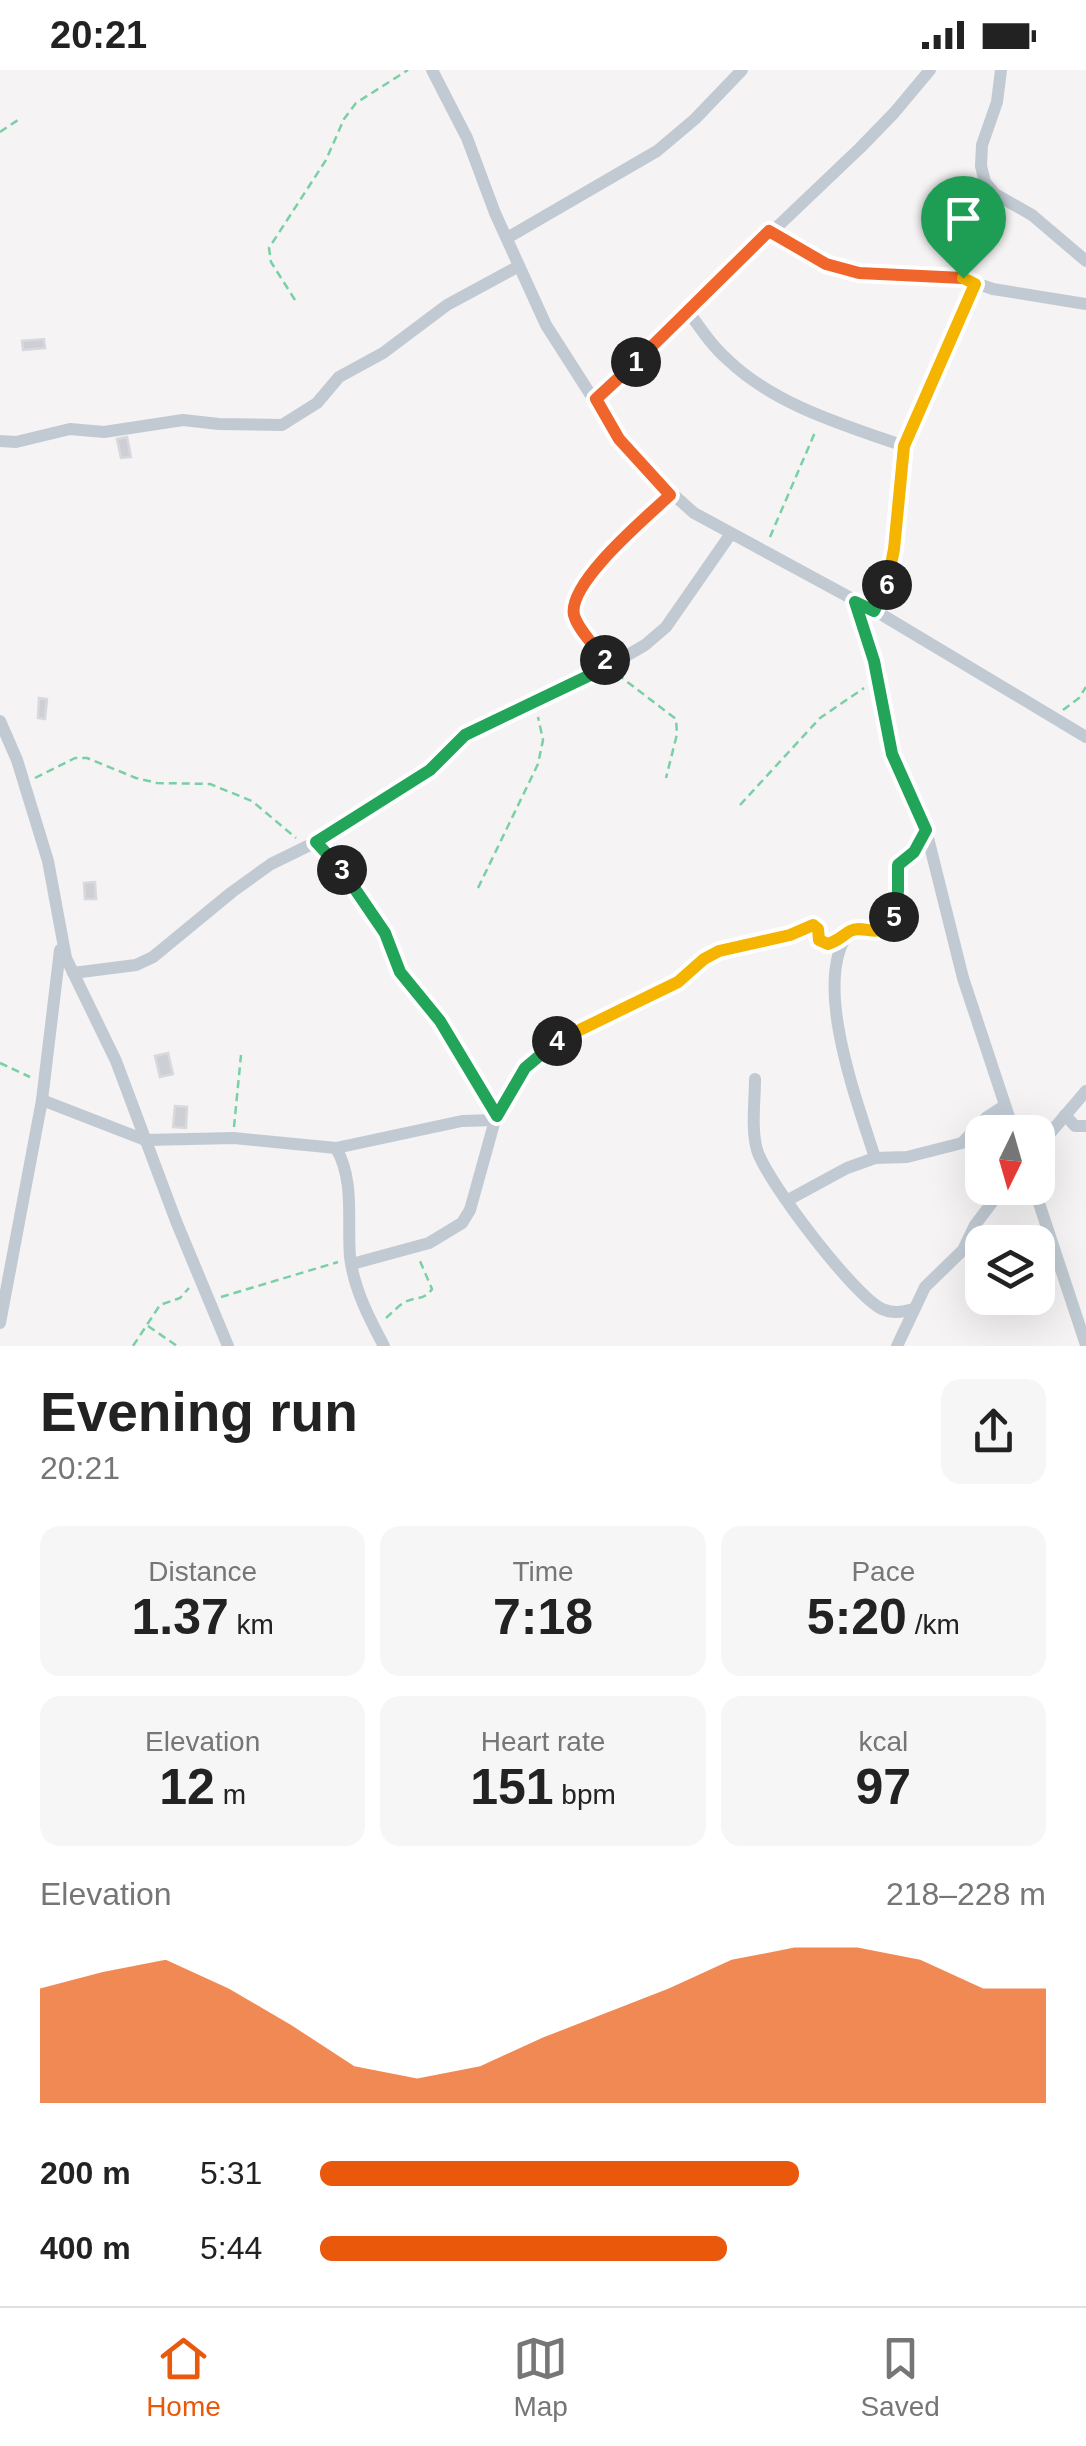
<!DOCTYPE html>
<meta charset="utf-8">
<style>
body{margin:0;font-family:Arial,sans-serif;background:#f6f6f6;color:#222;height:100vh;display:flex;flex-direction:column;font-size:38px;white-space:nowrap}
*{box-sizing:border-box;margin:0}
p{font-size:32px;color:#767676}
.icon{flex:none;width:55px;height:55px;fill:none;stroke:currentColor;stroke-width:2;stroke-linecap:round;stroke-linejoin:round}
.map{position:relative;height:1276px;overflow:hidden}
.drawer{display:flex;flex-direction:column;background:#fff;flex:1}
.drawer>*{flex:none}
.needle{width:65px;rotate:185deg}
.controls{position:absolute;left:965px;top:1045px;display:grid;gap:20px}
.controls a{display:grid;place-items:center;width:90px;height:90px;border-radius:20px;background:#fff;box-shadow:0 10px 40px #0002;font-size:50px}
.pin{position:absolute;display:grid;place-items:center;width:85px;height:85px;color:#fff;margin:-102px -42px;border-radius:50% 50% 50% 0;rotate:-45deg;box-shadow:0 0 10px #0007}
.pin .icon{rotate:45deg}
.km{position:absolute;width:50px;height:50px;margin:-25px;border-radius:50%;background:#222;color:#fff;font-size:28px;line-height:50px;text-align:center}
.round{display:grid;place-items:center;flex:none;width:105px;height:105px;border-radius:20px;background:#f6f6f6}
.head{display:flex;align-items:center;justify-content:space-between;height:170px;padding:0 40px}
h1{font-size:55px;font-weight:800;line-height:75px}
.metrics{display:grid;grid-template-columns:repeat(3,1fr);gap:15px;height:170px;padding:10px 40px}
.metrics div{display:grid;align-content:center;border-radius:20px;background:#f6f6f6;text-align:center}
.metrics b{font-size:50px;font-weight:800}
.metrics small{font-size:28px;font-weight:400}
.metrics p{font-size:28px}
.chart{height:280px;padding:20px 40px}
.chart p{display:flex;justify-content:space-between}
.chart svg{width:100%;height:180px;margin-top:10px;fill:#ea580c;opacity:.7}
ul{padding:0 40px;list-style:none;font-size:32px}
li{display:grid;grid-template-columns:160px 120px 1fr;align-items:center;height:75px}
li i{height:25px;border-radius:12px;background:#ea580c}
.status{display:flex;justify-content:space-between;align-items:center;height:70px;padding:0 50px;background:#fff;direction:ltr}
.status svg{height:28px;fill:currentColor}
.dock{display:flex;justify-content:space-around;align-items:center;height:140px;border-top:2px solid #e0e0e0;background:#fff;font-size:28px;color:#767676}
.dock a{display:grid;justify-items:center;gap:5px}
.dock .active{color:#ea580c}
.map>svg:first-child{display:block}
.building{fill:#cdcfd5;stroke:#d7d9de;stroke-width:2.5}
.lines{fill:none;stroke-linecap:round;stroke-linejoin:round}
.path{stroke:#7ad0a6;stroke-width:2.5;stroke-dasharray:8 5;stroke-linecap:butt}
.minor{stroke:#c1cad2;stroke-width:12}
.split-1-casing{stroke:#fff;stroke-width:20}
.split-2-casing{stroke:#fff;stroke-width:20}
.split-3-casing{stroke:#fff;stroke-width:20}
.split-4-casing{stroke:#fff;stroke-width:20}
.split-5-casing{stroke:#fff;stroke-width:20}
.split-6-casing{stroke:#fff;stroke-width:20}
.split-7-casing{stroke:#fff;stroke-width:20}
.split-1{stroke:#f0652b;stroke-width:12}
.split-2{stroke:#f0652b;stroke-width:12}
.split-3{stroke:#22a559;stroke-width:12}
.split-4{stroke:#22a559;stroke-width:12}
.split-5{stroke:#f5b400;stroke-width:12}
.split-6{stroke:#22a559;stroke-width:12}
.split-7{stroke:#f5b400;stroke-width:12}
</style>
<div class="status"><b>20:21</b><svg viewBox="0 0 49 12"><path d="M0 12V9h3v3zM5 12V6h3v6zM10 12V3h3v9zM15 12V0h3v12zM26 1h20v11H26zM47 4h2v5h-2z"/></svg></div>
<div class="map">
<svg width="1086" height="1276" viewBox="0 0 1086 1276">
<rect width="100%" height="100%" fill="#f5f3f3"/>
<g class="building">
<path d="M44,269L45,278L23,280L22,271Z"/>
<path d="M127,367L131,387L121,388L117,369Z"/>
<path d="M39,628L47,629L45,649L38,648Z"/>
<path d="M95,812L96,829H85L84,813Z"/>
<path d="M168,983L173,1004L160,1007L155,986Z"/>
<path d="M175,1036L187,1037L186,1058L173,1057Z"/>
</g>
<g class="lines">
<g class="path">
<path d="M0,62L18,50"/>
<path d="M295,230L271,192L269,178L326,90L344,49L356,33L408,0"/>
<path d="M770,467L816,360"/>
<path d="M617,604L676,649L677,664L666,708"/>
<path d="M1063,640L1079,628L1086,617"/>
<path d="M35,708L75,688H87L136,708L157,713L210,714L252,731L296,768"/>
<path d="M740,735L820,648L864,618"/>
<path d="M325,781L365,830L385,863L400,902L440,951L489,1032"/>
<path d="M478,818L538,694L543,670L538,647"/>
<path d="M0,993L30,1007"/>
<path d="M234,1057L241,985"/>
<path d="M221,1227L338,1192"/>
<path d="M386,1248C392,1243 398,1236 405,1232C416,1226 424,1231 432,1219L420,1191"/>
<path d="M148,1256L177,1276"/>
<path d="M133,1276L160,1235L180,1228L189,1218"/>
</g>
<g class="minor">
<path d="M432,0L467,68L495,143L546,255L619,369L648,402L694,443L884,546L1086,667"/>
<path d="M1001,0L997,32L982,75L981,96L985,112L995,124L1032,145L1086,191"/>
<path d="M769,161L826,193L859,203L957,207L993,219L1086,234"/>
<path d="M507,168L657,81L695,49L742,0"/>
<path d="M688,241C700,258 712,276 728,290C775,335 844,355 904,376"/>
<path d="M596,329L860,78L894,43L930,0"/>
<path d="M0,371L16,372L70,359L104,362L183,350L219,354L282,355L317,333L339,307L383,283L447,235L519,196"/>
<path d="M855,531L874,591L891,683L926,760L963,908L1014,1062"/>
<path d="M874,541L891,501L904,376L975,214"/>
<path d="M609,596C599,582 578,562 574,544C567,513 648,447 670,425"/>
<path d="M0,651L17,690L48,791L66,888L116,991L176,1151L228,1276"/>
<path d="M73,903L136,895L153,887L232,822L271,794L316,772L430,700L465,665L609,596L645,575L666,557L730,465"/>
<path d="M755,1009C755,1032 751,1058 757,1080C766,1110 854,1226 882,1239C893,1244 902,1242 913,1239"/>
<path d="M42,1030L145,1070L234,1068L336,1078L462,1051L495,1050"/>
<path d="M1065,1045L1075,1056H1086"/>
<path d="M1038,1072L1051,1062L1086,1021"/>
<path d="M336,1078C355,1111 347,1150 350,1187C354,1219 369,1248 384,1276"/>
<path d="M875,1088C858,1033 810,910 850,861L876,862L893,851L898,821V795L914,782L926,760"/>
<path d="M1034,1118L1086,1275"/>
<path d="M788,1130L847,1098L875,1088L907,1087L962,1073L987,1047L1004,1036"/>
<path d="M352,1194L429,1173L462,1153L470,1140L495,1050L525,998L548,976L572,961L678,912L705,889L719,881L815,856L819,870L824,874L845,867"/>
<path d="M0,1253L42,1030L60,880"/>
<path d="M897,1276L925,1217L963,1180L975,1155L1003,1118"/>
</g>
</g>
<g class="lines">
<g class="split-1-casing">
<path id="split-1" d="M636,292L769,161L826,194L859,203L963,208"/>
</g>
<g class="split-2-casing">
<path id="split-2" d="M605,590C596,577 578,560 574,545C567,513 648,446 670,425L619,369L596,329L636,292"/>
</g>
<g class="split-3-casing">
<path id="split-3" d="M342,800L316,772L430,700L465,665L609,596L605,590"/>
</g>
<g class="split-4-casing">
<path id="split-4" d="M342,800L385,863L400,902L440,951L497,1046L525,998L557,971"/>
</g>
<g class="split-5-casing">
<path id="split-5" d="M557,971L678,912L704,889L719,881L790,865L813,855L818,859L819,870L828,874C838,871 842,866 850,861C866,853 878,873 894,847"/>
</g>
<g class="split-6-casing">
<path id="split-6" d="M887,515L874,541L855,532L874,591L892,684L926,760L914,782L898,795V821L894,847"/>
</g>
<g class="split-7-casing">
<path id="split-7" d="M887,515L894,479L904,376L975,214L963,208"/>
</g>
<use href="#split-1" class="split-1"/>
<use href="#split-2" class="split-2"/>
<use href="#split-3" class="split-3"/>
<use href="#split-4" class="split-4"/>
<use href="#split-5" class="split-5"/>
<use href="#split-6" class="split-6"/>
<use href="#split-7" class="split-7"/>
</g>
</svg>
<div class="controls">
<a><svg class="needle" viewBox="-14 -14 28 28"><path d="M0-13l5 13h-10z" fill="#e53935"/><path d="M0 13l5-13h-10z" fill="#767676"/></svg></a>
<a><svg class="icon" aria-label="layers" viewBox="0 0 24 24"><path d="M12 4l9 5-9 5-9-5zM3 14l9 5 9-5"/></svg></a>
</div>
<div class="pin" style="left:963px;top:208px;background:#1e9e55"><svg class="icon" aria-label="arrive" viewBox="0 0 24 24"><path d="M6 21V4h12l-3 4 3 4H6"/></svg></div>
<b class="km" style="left:636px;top:292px">1</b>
<b class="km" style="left:605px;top:590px">2</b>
<b class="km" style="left:342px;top:800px">3</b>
<b class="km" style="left:557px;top:971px">4</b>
<b class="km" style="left:894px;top:847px">5</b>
<b class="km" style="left:887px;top:515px">6</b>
</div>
<section class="drawer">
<div class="head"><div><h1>Evening run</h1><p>20:21</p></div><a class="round"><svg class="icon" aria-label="share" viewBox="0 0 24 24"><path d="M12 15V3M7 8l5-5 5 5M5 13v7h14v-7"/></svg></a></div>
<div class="metrics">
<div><p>Distance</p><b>1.37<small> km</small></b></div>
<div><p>Time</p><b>7:18</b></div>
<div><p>Pace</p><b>5:20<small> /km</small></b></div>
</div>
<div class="metrics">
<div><p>Elevation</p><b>12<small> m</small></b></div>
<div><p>Heart rate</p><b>151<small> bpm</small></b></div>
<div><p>kcal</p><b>97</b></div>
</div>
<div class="chart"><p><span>Elevation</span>218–228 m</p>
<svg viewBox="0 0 160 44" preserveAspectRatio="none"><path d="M0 44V16L10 12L20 9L30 16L40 25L50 35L60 38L70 35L80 28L90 22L100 16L110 9L120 6L130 6L140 9L150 16L160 16V44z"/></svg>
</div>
<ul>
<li><b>200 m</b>5:31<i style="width:66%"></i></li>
<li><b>400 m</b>5:44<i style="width:56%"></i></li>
</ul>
</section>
<nav class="dock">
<a class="active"><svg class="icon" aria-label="home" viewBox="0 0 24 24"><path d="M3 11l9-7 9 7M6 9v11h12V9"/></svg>Home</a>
<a><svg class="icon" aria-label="map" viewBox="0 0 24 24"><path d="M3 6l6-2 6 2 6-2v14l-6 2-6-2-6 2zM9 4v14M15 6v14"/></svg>Map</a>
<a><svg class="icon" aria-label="saved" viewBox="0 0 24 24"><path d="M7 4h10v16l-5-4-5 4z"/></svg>Saved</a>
</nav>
